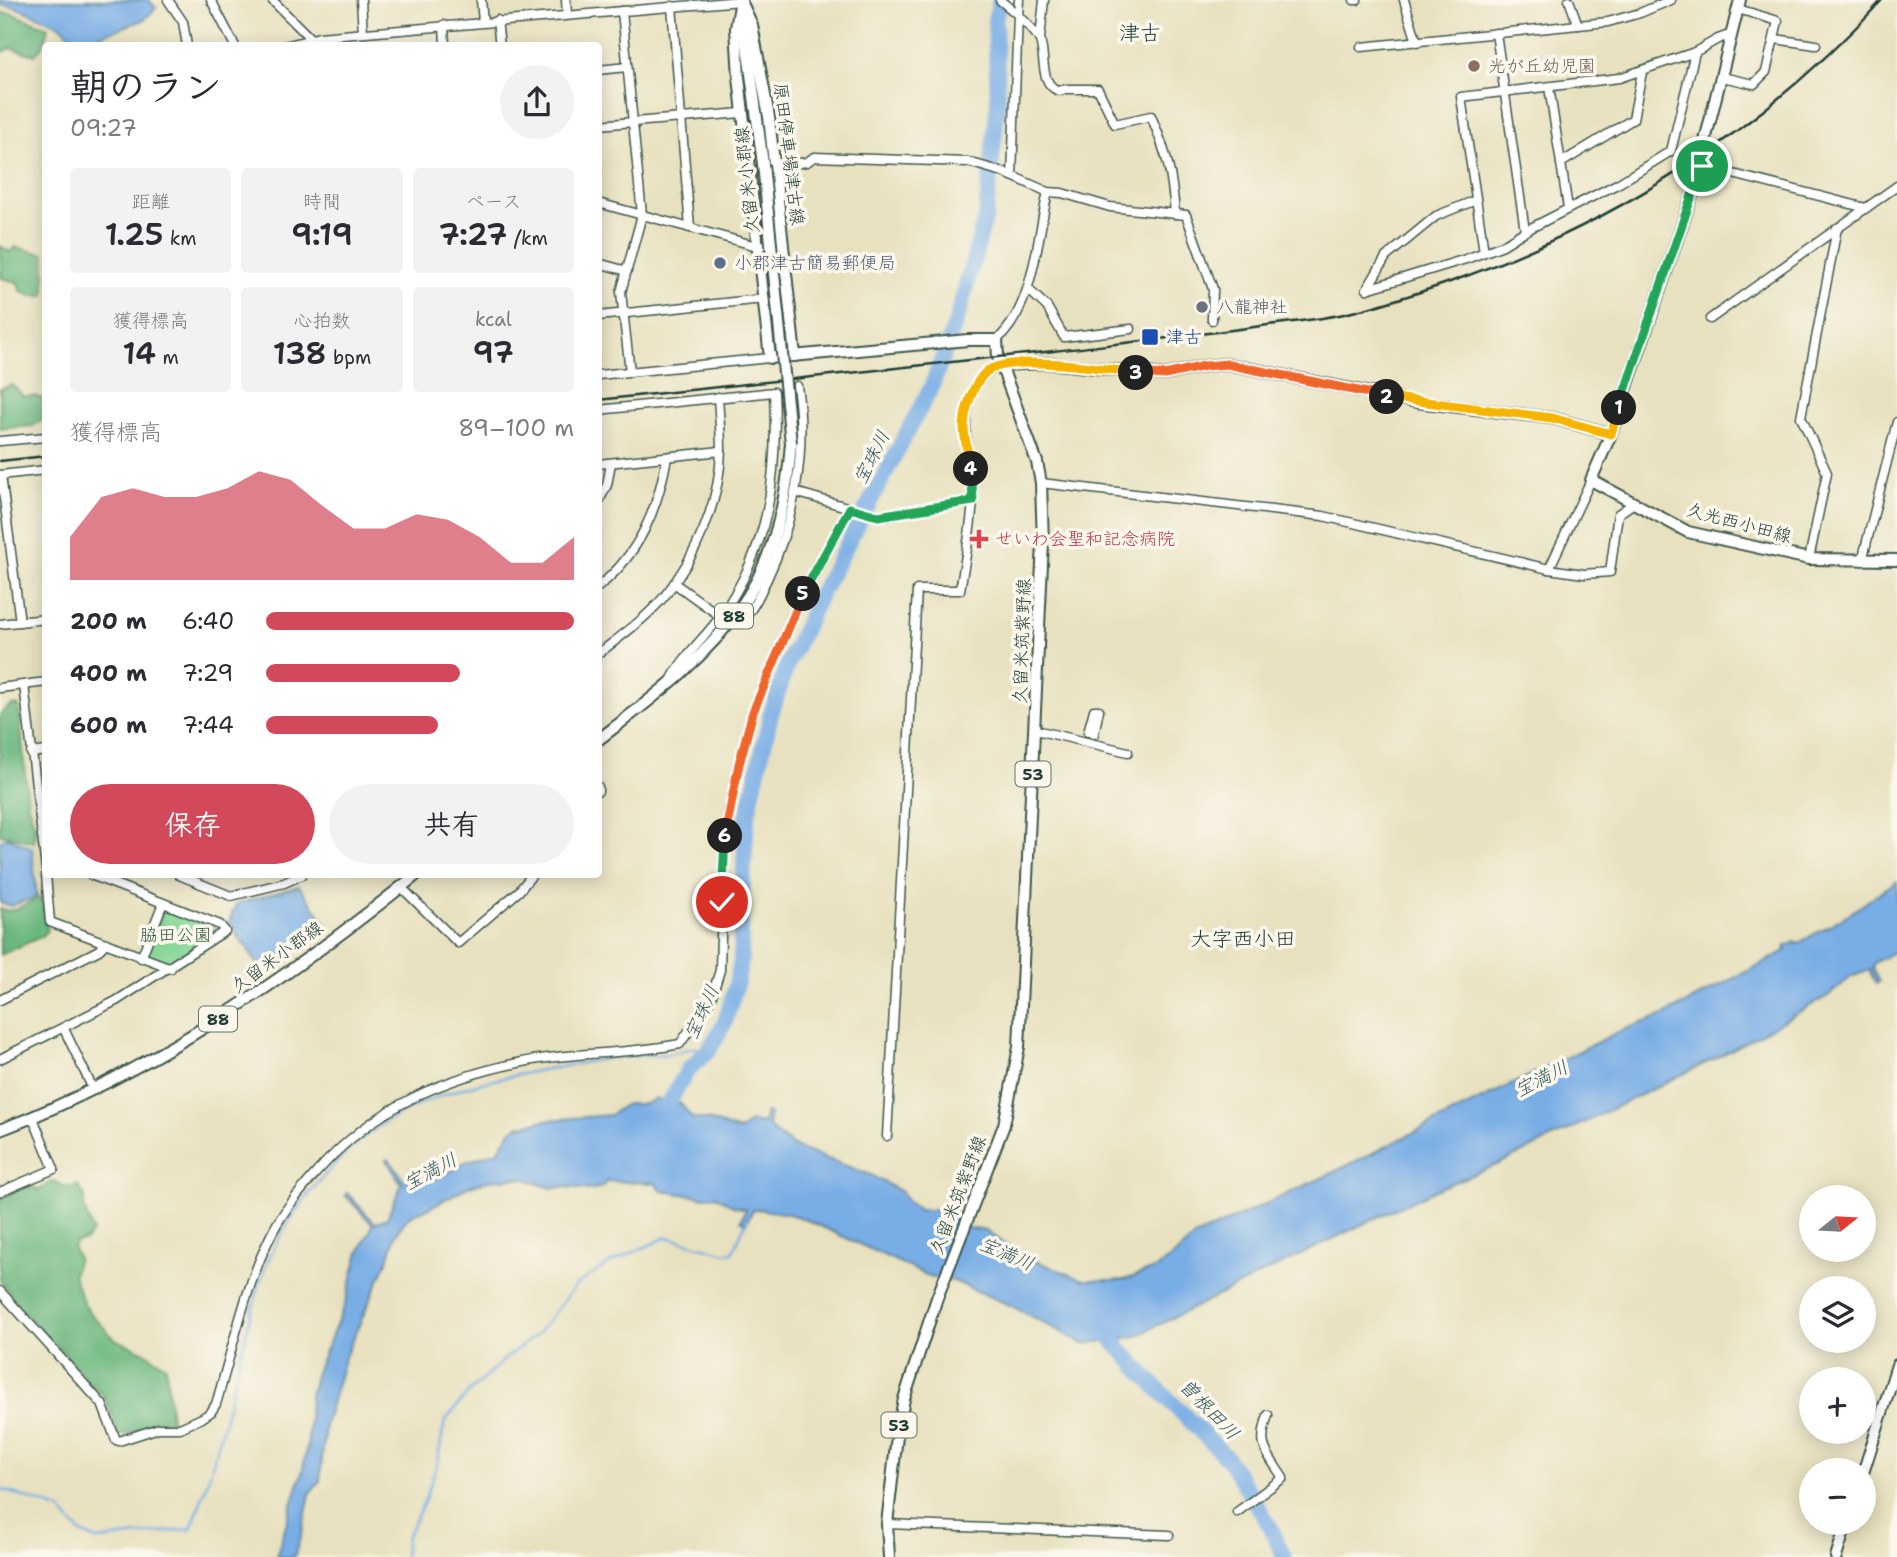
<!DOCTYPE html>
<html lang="ja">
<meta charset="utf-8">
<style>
body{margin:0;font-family:"Shantell Sans","Klee One",sans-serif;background:#f2f2f3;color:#2b2b33;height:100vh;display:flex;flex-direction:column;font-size:26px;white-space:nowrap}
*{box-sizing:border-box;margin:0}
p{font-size:23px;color:#7c7c81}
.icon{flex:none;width:38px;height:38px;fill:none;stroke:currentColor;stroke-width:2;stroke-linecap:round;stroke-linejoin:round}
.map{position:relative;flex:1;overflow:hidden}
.panel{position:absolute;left:42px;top:42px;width:560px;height:836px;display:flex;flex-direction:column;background:#fff;border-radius:7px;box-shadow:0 4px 18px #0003}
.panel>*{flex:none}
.needle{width:46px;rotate:72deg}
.buttons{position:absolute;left:1799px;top:1185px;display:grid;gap:14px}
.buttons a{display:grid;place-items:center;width:77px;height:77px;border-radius:50%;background:#fff;box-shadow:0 4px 18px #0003;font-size:35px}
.pin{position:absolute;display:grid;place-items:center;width:60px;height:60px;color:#fff;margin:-30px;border:4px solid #fff;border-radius:50%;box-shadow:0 2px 7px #0007}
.km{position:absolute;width:35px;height:35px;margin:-18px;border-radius:50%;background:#222;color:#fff;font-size:19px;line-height:35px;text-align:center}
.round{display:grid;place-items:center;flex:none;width:74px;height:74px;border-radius:37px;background:#f2f2f3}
.headline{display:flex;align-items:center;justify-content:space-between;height:119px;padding:0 28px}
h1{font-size:38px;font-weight:600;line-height:52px}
.stats{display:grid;grid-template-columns:repeat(3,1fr);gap:10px;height:119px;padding:7px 28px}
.stats div{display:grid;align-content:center;border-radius:7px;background:#f2f2f3;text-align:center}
.stats b{font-size:30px;font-weight:600}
.stats small{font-size:19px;font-weight:400}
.stats p{font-size:19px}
.chart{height:196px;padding:14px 28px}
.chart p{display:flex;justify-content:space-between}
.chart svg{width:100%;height:126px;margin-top:7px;fill:#d1495b;opacity:.7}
.action{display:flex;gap:14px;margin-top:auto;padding:14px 28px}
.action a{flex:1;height:80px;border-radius:42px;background:#d1495b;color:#fff;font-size:28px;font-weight:600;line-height:80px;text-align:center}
.action a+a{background:#f2f2f3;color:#2b2b33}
ul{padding:0 28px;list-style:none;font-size:23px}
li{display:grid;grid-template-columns:112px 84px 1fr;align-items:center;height:52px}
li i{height:18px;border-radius:9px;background:#d1495b}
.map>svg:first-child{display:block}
.green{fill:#85d696;stroke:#528a65;stroke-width:2}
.forest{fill:#6cb77f;stroke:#467a5a;stroke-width:2}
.water{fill:#78ade5;stroke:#4c758c;stroke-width:2}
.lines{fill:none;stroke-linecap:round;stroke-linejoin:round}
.stream{stroke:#78ade5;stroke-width:2.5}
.river{stroke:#78ade5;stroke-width:16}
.minor-casing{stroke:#3d5649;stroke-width:11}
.major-casing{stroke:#3d5649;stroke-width:14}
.minor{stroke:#fff;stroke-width:8}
.major{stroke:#fff;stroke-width:10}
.rail{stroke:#1f3d34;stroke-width:2.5}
.major-bridge-casing{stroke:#3d5649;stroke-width:14;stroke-linecap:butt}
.major-bridge{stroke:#fff;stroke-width:10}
.split-1-casing{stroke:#fff;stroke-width:14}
.split-2-casing{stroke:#fff;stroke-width:14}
.split-3-casing{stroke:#fff;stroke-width:14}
.split-4-casing{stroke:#fff;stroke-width:14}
.split-5-casing{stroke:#fff;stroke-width:14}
.split-6-casing{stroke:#fff;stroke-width:14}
.split-7-casing{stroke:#fff;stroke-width:14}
.split-1{stroke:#22a559;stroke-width:9}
.split-2{stroke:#f5b400;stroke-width:9}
.split-3{stroke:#f0652b;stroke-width:9}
.split-4{stroke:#f5b400;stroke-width:9}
.split-5{stroke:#22a559;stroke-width:9}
.split-6{stroke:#f0652b;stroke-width:9}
.split-7{stroke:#22a559;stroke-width:9}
.education-dot{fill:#8d6e63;stroke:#fbf7ec;stroke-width:2.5}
.service-dot{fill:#5c6f8a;stroke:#fbf7ec;stroke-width:2.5}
.worship-dot{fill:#6b7280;stroke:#fbf7ec;stroke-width:2.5}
.transit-dot{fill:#1a4fb4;stroke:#fbf7ec;stroke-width:2.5}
.health-dot{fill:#e0444e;stroke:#fbf7ec;stroke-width:2.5}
.labels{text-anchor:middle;stroke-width:7;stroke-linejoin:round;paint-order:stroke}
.shield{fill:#fbf7ec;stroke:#61756b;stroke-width:2}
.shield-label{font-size:16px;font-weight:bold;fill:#1f3d34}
.education-label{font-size:18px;fill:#785e54;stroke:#fbf7ec;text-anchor:start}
.street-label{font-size:18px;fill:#1f3d34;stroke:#fbf7ec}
.service-label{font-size:18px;fill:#4e5e75;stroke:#fbf7ec;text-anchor:start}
.worship-label{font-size:18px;fill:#5b616d;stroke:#fbf7ec;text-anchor:start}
.transit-label{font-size:18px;fill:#164399;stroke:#fbf7ec;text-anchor:start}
.health-label{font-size:18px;fill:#be3a42;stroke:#fbf7ec;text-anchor:start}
.park-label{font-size:18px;fill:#335c48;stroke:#fbf7ec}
.water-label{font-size:19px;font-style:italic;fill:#355960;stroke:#fbf7ec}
.quarter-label{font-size:21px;fill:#1f3d34;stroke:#fbf7ec}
</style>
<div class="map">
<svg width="1897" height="1557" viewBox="0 0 1897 1557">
<rect width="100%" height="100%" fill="#fbf7ec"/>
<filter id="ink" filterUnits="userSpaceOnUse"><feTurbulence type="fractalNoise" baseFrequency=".0143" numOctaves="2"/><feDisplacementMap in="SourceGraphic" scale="14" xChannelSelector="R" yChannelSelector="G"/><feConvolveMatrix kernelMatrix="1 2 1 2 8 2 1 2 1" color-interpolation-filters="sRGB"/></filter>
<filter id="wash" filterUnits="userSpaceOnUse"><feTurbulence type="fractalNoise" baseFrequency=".00686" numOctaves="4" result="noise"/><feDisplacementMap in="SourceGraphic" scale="28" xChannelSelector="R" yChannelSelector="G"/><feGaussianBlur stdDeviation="1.57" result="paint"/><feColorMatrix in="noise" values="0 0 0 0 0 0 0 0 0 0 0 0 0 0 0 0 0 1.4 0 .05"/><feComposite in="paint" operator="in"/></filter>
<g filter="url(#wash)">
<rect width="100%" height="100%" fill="#e8e1bf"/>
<path class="green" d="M164,908L216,928L217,933L167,964L146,955Z"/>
<g class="forest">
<path d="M0,13H10L48,27L44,44L35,55L11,48L0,53Z"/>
<path d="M0,246L10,252L15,247L45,254V296H31L21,291L17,282L1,278Z"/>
<path d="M12,385L23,396H35L45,400V418L33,426L0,429V389Z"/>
<path d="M11,705L19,706L28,805L35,827L34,842L0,834V714Z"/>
<path d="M39,898L43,904L47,930L41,937L0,955V909C15,915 25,902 39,898Z"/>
<path d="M54,1181L68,1188L77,1185L85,1196L84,1209L93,1231L86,1240L75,1243L73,1249L78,1258L73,1275L84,1304L90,1313L115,1339L145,1352L166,1366L171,1421L145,1426L129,1434L118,1435L114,1420L103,1395L87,1381L62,1351L49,1340L20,1307L0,1280V1200C12,1193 26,1181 39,1190Z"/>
</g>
<g class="water">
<path d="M0,0H149L156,8L144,20L79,43L60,25L15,7L0,5Z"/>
<path d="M7,837L32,848L37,896L11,906L0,903V841Z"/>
<path d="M1897,881V950L1874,963L1872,968L1879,982L1876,984L1869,970L1851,977L1828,996L1720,1056L1499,1164L1444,1186L1369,1221L1134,1337L1084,1344L1012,1306L949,1279L933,1278L807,1220L789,1214L757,1209L753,1210L746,1223L741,1220L746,1209L733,1206L716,1196L702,1197L662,1191L655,1183L607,1181L602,1187L589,1190L569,1187L552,1188L525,1179L513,1178L489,1180L467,1187L429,1208L413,1214L405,1221L395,1236L389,1257L344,1359L325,1425L320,1481L310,1494L302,1533L294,1557H276L303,1469L308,1441L310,1395L316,1372L345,1305L358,1255L373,1225L345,1195L347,1193L375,1223L387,1218L402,1184L386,1160L389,1159L404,1180L411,1183L448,1173L463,1163L498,1151L511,1131L518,1126L547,1120L610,1115L626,1104H645L655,1099L681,1104L692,1118L708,1120L739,1131L750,1122L763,1124L766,1112L770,1114L768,1125L774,1132L797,1148L871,1175L901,1192L908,1202L919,1210H937L955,1216L968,1228L986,1231L1028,1258L1084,1280H1124L1155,1269L1174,1256L1194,1237L1328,1175L1620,1031L1664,1015L1786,951L1785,947L1795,942L1797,944L1852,912Z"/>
<path d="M299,886L327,925L263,972L229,922L236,904Z"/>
</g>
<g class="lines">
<g class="stream">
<path d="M0,1489L59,1509L81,1533L97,1540L191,1529C223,1447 235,1363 261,1280C280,1220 335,1154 387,1121C436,1091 493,1079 548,1069C574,1065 600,1059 626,1056C640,1055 654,1056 668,1054C686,1051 689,1045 709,1050"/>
<path d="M404,1557L406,1538L425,1500L436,1467L445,1421L467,1394L504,1360L539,1332L576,1285L610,1263L667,1237L726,1253L733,1252L747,1220"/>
</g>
<g class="river">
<path d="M661,1122L663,1113L688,1070L709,1050L725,1022L736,986L741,960V912L747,818L771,714L788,663L820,595L931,388L956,322L986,215L998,102L995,20L1000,0"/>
<path d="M1099,1325L1145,1376L1228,1459L1270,1526L1284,1557"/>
</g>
</g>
</g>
<g filter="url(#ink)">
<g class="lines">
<g class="minor-casing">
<g id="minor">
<path d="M168,0L183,22L187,46"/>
<path d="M211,0L235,46"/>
<path d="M272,0L318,46"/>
<path d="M361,0L363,33"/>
<path d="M481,0L483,22"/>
<path d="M566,0L567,14"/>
<path d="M1000,0L1018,15L1012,176"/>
<path d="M1019,0L1018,15C1024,23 1037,32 1040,41C1046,57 1039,84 1059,91L1065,89H1098L1115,124L1151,116C1167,154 1172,173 1175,214"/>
<path d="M1354,0H1357"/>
<path d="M1404,0L1417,42"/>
<path d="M1569,0L1578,25"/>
<path d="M672,6L690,228"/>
<path d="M622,11L642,215L621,292L630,372"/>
<path d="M497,20L500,46"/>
<path d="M444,25L445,46"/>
<path d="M1496,33L1525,231"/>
<path d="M1040,39L1044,0"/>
<path d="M1775,39L1816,45"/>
<path d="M285,46L319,37L741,1"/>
<path d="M1361,47L1608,22L1640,13L1671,0"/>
<path d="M598,70L627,67"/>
<path d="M1722,77L1754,84L1766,72L1778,21L1738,9"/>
<path d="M1549,87L1568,208"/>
<path d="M598,125L742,113"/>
<path d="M1561,163L1633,119L1642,72"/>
<path d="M774,166L807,162L814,157L968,162L1003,172L1048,192L1062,193L1110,207L1186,215L1213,289L1212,320"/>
<path d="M1702,166L1866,208"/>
<path d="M598,203L757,246L776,243"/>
<path d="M1484,252L1461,97L1619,78L1695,52L1718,39L1732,34"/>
<path d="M598,263L627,271"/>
<path d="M1028,289L1047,307L1064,337L1131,329"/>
<path d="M1367,289L1466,259L1503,245L1525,231L1619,183L1671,151L1695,52"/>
<path d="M1367,289L1386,257L1436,216L1476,200"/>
<path d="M598,316L763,299"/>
<path d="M1710,319L1897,186"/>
<path d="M997,340C1034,308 1037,238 1048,192"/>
<path d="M598,375L770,358"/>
<path d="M598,410L774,392C778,475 770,547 720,617C704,639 682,657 671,681"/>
<path d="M0,441L46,437"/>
<path d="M598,464L721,451"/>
<path d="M0,475L46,470"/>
<path d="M1,475L20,622"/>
<path d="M1041,483L1323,516L1549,569L1584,574L1610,572L1618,514L1634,503"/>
<path d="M795,492L878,516L973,501"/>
<path d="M598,503L607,485L611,463"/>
<path d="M1809,559L1827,473L1801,417L1837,228"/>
<path d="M1862,561L1897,422"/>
<path d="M1549,569L1591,480"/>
<path d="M674,583L720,616"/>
<path d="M598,587C640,554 658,508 667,457"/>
<path d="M731,623C736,620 745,617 749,612C756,604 762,589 767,579C795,520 807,451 797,386"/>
<path d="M0,624L46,619"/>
<path d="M598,654C621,636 644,620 663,598C696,558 720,502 721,450C721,433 719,415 718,397"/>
<path d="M24,685L46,869"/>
<path d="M0,688L46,682"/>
<path d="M1036,730L1128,752"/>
<path d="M1088,732L1094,710H1099L1094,734"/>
<path d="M31,753L46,751"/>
<path d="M598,787V791"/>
<path d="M46,875L50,922L171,968"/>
<path d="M179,875L231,896L284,883L302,875"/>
<path d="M401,887L458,943L519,891L532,875"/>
<path d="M141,958L163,903"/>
<path d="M0,1000L99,950L106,943"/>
<path d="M64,1029L93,1089"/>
<path d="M0,1059L116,1001L225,931L220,925L91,875"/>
<path d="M887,1136L917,590H960C965,561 971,530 973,500C974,462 957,432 972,395C979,379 986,371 1001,365"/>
<path d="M0,1192L54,1169L33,1118"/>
<path d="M0,1291L102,1404L116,1440L119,1441L159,1428H180L202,1418L211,1412L216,1404C233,1348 244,1290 270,1237C282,1212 298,1194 316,1173C375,1106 446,1076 533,1060C582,1052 632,1054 680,1044L711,999L720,970L724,837L739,764L753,712L798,605L850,508"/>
<path d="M1237,1512L1283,1478C1266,1451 1257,1447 1268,1415"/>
<path d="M887,1524L1169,1535"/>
</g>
</g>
<g class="major-casing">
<g id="major">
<path d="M741,0L736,28L739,77L770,358L968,340H997L998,357L1037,462L1041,483L1043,542L1019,1047L1004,1125L937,1298L904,1399L897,1436L887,1524L889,1557"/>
<path d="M1740,0L1703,149L1702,166L1611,434L1591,480L1688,532L1809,559L1897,560"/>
<path d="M741,1L752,25L769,117L795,356"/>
<path d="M743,14L763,164"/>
<path d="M1001,365L1047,363L1165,375L1205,366L1227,364L1416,402L1552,418L1611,434"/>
<path d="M598,740C650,700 705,660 742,605C774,559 787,498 791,443"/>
<path d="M0,1130C152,1072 290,977 416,875"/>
<path d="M1864,1470L1897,1365"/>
<path d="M1836,1557L1847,1522"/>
</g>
</g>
<use href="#minor" class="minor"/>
<use href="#major" class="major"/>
<g class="rail">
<path d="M598,400C750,384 902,368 1054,351C1123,343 1192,336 1261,326C1289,322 1317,320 1344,314C1380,306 1415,294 1450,282C1615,224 1764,129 1882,0"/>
<path d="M0,461L46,456"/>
</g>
<g class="major-bridge-casing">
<path id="major-bridge" d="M763,164L791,443"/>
</g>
<use href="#major-bridge" class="major-bridge"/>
</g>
</g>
<g class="lines" filter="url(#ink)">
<g class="split-1-casing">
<path id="split-1" d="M1619,408L1702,166"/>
</g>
<g class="split-2-casing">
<path id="split-2" d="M1387,397L1552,418L1611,434L1619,408"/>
</g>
<g class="split-3-casing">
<path id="split-3" d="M1136,373L1165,375L1205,366L1227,364L1387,397"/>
</g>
<g class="split-4-casing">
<path id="split-4" d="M971,469C969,455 964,441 964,426C965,409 973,384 986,372C1009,353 1106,369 1136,373"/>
</g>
<g class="split-5-casing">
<path id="split-5" d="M803,594L850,508L878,516L973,501L971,469"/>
</g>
<g class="split-6-casing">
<path id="split-6" d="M725,836L739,764L753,712L803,594"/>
</g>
<g class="split-7-casing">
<path id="split-7" d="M722,902L725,836"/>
</g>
<use href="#split-1" class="split-1"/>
<use href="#split-2" class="split-2"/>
<use href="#split-3" class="split-3"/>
<use href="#split-4" class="split-4"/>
<use href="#split-5" class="split-5"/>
<use href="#split-6" class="split-6"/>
<use href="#split-7" class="split-7"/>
</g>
<circle class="education-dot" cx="1474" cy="66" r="7"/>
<circle class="service-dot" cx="720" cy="263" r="7"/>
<circle class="worship-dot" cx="1202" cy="307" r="7"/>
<rect class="transit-dot" x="1141" y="328" width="18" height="18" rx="3.5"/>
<path class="health-dot" d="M975.5 528.5h7v7h7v7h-7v7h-7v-7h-7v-7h7z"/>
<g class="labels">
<g class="shield">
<rect x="715" y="603.5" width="38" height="25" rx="5"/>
<rect x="1015.5" y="761.5" width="35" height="25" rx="5"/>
<rect x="199" y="1006.5" width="38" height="25" rx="5"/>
<rect x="881.5" y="1412.5" width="35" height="25" rx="5"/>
</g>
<g class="shield-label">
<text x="734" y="622">88</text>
<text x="1033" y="780">53</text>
<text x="218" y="1025">88</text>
<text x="899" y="1431">53</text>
</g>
<g class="education-label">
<text x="1488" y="72">光が丘幼児園</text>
</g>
<g class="street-label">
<text transform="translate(789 154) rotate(83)" y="6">原田停車場津古線</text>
<text transform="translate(747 180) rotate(-96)" y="6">久留米小郡線</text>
<text transform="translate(1739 523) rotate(15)" y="6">久光西小田線</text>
<text transform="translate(1022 641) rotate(-88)" y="6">久留米筑紫野線</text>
<text transform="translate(277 957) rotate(-36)" y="6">久留米小郡線</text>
<text transform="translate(958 1195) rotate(-69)" y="6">久留米筑紫野線</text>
</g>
<g class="service-label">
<text x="734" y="269">小郡津古簡易郵便局</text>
</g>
<g class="worship-label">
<text x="1216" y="313">八龍神社</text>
</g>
<g class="transit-label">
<text x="1166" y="343">津古</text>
</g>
<g class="health-label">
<text x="995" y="545">せいわ会聖和記念病院</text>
</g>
<g class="park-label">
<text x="176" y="941">脇田公園</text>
</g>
<g class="water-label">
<text transform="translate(871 457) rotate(-63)" y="7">宝珠川</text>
<text transform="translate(701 1012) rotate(-65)" y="7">宝珠川</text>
<text transform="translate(1541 1078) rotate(-27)" y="7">宝満川</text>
<text transform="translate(430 1171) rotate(-28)" y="7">宝満川</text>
<text transform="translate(1007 1253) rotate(23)" y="7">宝満川</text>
<text transform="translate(1210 1409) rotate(46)" y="7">曽根田川</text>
</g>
<g class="quarter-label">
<text x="1140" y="40">津古</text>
<text x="1243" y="946">大字西小田</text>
</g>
</g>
</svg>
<div class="buttons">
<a><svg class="needle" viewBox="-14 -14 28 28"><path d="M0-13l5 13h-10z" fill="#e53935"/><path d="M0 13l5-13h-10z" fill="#7c7c81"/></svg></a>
<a><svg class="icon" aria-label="layers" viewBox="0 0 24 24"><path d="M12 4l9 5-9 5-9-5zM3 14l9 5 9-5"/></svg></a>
<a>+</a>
<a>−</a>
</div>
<div class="pin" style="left:1702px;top:166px;background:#1e9e55"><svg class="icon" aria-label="arrive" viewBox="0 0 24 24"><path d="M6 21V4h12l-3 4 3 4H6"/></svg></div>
<div class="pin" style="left:722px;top:902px;background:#d93025"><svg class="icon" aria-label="check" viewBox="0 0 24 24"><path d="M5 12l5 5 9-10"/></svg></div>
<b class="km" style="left:1619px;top:408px">1</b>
<b class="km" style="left:1387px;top:397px">2</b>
<b class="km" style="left:1136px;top:373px">3</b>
<b class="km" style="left:971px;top:469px">4</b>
<b class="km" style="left:803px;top:594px">5</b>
<b class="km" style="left:725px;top:836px">6</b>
<section class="panel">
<div class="headline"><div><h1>朝のラン</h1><p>09:27</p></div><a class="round"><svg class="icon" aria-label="share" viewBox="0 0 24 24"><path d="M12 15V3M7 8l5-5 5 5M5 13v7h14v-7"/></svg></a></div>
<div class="stats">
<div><p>距離</p><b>1.25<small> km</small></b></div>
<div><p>時間</p><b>9:19</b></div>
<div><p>ペース</p><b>7:27<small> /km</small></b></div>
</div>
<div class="stats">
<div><p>獲得標高</p><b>14<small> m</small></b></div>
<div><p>心拍数</p><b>138<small> bpm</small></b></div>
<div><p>kcal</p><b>97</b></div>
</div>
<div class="chart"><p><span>獲得標高</span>89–100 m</p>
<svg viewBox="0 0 160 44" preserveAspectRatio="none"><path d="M0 44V29L10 15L20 12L30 15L40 15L50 12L60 6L70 9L80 18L90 26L100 26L110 21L120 23L130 29L140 38L150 38L160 29V44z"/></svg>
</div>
<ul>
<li><b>200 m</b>6:40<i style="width:100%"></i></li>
<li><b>400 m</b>7:29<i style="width:63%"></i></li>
<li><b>600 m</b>7:44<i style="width:56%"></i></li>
</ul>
<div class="action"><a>保存</a><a>共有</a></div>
</section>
</div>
